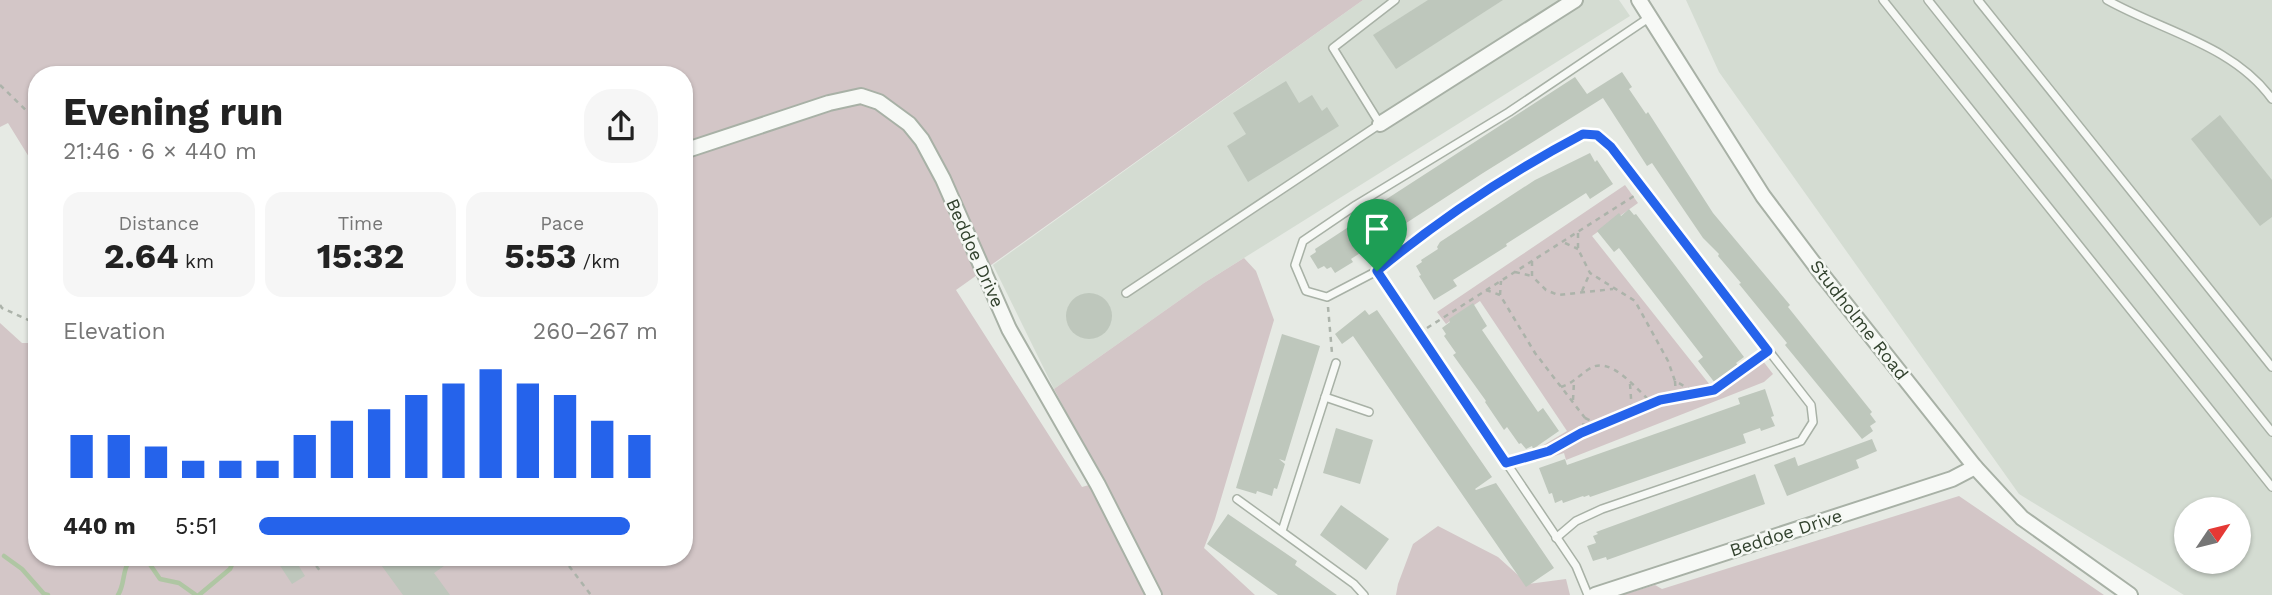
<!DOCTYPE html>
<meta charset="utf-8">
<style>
body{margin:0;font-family:"Work Sans",sans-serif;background:#f6f6f6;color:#222;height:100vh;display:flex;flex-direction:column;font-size:26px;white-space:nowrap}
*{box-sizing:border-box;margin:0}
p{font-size:23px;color:#767676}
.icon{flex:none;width:38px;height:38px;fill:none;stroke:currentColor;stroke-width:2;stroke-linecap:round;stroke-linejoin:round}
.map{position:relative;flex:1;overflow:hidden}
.drawer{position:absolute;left:28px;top:66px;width:665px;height:500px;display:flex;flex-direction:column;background:#fff;border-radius:28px;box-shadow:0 2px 5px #0004}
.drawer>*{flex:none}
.needle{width:46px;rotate:55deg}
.fabs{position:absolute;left:2174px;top:497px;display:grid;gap:14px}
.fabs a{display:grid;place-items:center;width:77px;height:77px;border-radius:50%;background:#fff;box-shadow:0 2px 5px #0004;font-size:35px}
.pin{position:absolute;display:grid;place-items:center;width:60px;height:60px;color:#fff;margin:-72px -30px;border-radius:50% 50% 50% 0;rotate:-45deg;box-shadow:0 0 7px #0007}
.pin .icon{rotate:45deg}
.round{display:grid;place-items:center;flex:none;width:74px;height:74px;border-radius:28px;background:#f6f6f6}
.headline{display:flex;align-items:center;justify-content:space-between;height:119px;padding:0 35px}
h1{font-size:38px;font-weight:700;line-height:52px}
.metrics{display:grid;grid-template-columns:repeat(3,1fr);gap:10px;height:119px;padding:7px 35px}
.metrics div{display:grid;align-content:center;border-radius:18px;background:#f6f6f6;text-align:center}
.metrics b{font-size:35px;font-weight:700}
.metrics small{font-size:19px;font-weight:400}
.metrics p{font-size:19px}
.chart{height:196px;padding:14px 35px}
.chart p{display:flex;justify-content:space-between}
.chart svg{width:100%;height:126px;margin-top:7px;stroke:#2563eb;stroke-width:6}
ul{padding:0 35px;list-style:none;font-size:23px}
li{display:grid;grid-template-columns:112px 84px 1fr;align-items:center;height:52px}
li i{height:18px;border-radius:9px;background:#2563eb}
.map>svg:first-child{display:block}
.built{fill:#d4dcd2;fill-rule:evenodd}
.green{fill:#d3c6c7}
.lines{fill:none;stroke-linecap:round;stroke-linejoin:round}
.stream{stroke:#afc6a3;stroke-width:4.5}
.building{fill:#bec7bc}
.service-casing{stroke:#a8b1a6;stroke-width:10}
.minor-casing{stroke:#a8b1a6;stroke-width:18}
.path{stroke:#acb3aa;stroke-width:2.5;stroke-dasharray:5 5;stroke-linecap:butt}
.service{stroke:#f7f9f6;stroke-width:7}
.minor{stroke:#f7f9f6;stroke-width:14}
.route-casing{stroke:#fff;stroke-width:14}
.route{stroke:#2563eb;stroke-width:9}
.labels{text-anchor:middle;stroke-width:5;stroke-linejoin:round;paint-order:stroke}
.street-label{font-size:18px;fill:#31412d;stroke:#f5f8f4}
</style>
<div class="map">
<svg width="2272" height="595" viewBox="0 0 2272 595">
<rect width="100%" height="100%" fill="#e6eae4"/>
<g class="built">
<path d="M1363,0H1619L1630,16L1204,283L1054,389L993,265Z"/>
<path d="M1686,0H2272V595H2184L2019,494L1719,72ZM2186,509H2238V562H2186Z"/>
</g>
<g class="green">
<path d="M0,0H1363L956,290L1082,487L1103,481L1054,389L1204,283L1244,258L1256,271L1274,320L1215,519L1204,548L1255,595H0V323L22,343H37V558H684V75H37V170L8,123L0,127Z"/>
<path d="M1625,185L1638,203L1592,236L1710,385L1756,352L1773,374L1764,382L1566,460L1564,453L1536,462L1532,452L1567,431L1480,301L1446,324L1437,312Z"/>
<path d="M1959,496L2104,595H1622L1655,585L1662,589Z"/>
<path d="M1438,526L1498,557L1528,584L1566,579L1570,595H1396L1398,584L1413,544Z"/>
</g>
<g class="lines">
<g class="stream">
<path d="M4,556L22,569L44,594L48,595"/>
<path d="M118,595C125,584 122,572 129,561L149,563L160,579L179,583L196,595"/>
<path d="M199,595L230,569L235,558"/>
</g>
</g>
<g class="building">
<path d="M1428,0H1503L1396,69L1373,35Z"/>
<path d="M1622,72L1632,87L1629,89L1646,114L1648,112L1713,213L1790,305L1788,307L1872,412L1870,414L1876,422L1870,426L1873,431L1862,439L1785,345L1787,343L1739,284L1741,283L1718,256L1719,254L1703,238L1652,163L1647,166L1603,98L1483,173L1351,259L1353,262L1335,273L1331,267L1327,269L1324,266L1318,269L1310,256L1316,252L1315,249L1350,226L1348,224L1575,77L1587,94Z"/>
<path d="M1286,81L1299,103L1312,95L1322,111L1327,107L1339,126L1248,182L1227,146L1246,134L1233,113Z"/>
<path d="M2220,115L2272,180V217L2260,226L2191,139Z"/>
<path d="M1590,153L1595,162L1597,160L1613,184L1590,199L1586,193L1506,244L1507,246L1453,280L1457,286L1434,300L1419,276L1421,275L1416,266L1422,262L1421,260L1438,249L1437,247L1440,242L1535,180Z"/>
<path d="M1629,209L1634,215L1636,214L1674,264L1744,357L1736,363L1738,365L1715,383L1698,361L1703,357L1649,287L1619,248L1614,252L1597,231L1619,213L1621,216Z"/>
<circle cx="1089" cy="316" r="23"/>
<path d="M1473,303L1487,326L1482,330L1538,412L1543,408L1559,431L1533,449L1532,446L1526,449L1521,443L1519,444L1507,427L1504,430L1485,402L1486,401L1453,355L1456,353L1444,336L1446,334L1442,328L1450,322L1449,319Z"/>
<path d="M1365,310L1369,315L1377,310L1492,477L1475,489L1476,490L1496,483L1554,568L1526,587L1353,336L1342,344L1335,334Z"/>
<path d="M1282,334L1320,346L1285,461L1279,459L1285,464L1277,489L1274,488L1272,496L1257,491L1256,494L1236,488Z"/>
<path d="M1765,389L1774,416L1771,417L1775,426L1761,431L1760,428L1743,434L1746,443L1590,497L1589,495L1584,497L1583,496L1563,503L1562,500L1555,503L1552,493L1549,494L1539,468L1565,459L1567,465L1652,435L1740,404L1738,398Z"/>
<path d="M1336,428L1373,440L1360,484L1323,473Z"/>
<path d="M1872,439L1877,451L1856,460L1859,468L1787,496L1774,465L1795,457L1798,466Z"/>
<path d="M1755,474L1765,504L1607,560L1606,557L1593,561L1587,546L1596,543L1593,536L1598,534L1596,532Z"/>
<path d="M1341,505L1389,539L1366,570L1320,535Z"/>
<path d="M1228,514L1297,561L1295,565L1337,595H1278L1207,544Z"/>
<path d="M275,558H294L305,576L292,584Z"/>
<path d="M376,558H438L444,566L434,573L450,595H403Z"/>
</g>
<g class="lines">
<g class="service-casing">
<g id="service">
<path d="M1883,0L2272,487"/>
<path d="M1928,0L2272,432"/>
<path d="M1978,0L2272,367"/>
<path d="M2107,0C2162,31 2233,45 2272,99"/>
<path d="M1377,271L1576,566L1588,595"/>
<path d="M1126,293L1380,124L1333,48L1395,0"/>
<path d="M1325,397L1369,412"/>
<path d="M1237,499L1354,584L1364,595"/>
<path d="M1282,531L1336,363"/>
<path d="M1556,538L1576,521L1602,509L1801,441L1813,422L1811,405L1610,147L1597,135L1583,134L1546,153L1416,239L1377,271L1327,297L1306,291L1295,265L1303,241L1356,205L1509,112L1650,17"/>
</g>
</g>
<g class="minor-casing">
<g id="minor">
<path d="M1639,0L1763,196L1824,277L1975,467L2022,518L2130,595"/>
<path d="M1380,124L1575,0"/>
<path d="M684,151L829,103L861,96L879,102L909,124L922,140L943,179L1009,329L1098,485L1154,595"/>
<path d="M1595,595L1952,479L1975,467"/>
</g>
</g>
<g class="path">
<path d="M0,85L37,121"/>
<path d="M1578,233V249L1590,273L1635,301L1668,361L1675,381L1697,393"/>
<path d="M1565,243L1578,249"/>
<path d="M1532,261V276L1546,290L1558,295L1613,289"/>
<path d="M1515,272L1532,276"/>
<path d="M1486,290L1500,295L1535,353L1585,418L1581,433L1549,451L1518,459"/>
<path d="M1582,291L1590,273"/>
<path d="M1500,295L1501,281"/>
<path d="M0,305L2,308L37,324"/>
<path d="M1328,307L1332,353"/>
<path d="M1427,328L1634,196"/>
<path d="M1675,381L1676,397"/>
<path d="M1630,384L1632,412"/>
<path d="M1561,387C1575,382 1578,376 1589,369C1610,354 1637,390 1652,403"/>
<path d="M1573,400L1574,382"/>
<path d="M1585,418L1600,425"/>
<path d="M1581,433L1660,400L1714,390L1759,357"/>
<path d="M310,558L321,572"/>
<path d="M563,558L591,595"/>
</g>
<use href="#service" class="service"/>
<use href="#minor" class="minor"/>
</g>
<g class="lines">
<g class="route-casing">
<path id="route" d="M1583,134L1597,135L1611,147L1768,351L1714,390L1660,400L1581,433L1549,451L1506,463L1377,271C1440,219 1511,172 1583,134Z"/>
</g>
<use href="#route" class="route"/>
</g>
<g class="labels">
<g class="street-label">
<text transform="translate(975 253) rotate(66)" y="6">Beddoe Drive</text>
<text transform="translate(1859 320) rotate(52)" y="6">Studholme Road</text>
<text transform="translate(1786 533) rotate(-18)" y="6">Beddoe Drive</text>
</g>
</g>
</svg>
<div class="fabs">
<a><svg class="needle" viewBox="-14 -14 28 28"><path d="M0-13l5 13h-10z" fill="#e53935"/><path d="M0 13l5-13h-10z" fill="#767676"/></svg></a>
</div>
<div class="pin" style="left:1377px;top:271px;background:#1e9e55"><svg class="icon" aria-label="arrive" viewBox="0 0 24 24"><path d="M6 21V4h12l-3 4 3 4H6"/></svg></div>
<section class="drawer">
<div class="headline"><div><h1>Evening run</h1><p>21:46 · 6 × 440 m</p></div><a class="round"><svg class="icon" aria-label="share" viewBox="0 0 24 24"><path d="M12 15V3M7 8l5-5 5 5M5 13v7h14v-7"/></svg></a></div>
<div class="metrics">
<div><p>Distance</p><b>2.64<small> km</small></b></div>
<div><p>Time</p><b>15:32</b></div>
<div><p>Pace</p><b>5:53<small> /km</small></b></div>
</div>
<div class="chart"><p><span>Elevation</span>260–267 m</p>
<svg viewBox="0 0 160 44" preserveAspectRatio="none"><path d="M5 44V29M15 44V29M25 44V33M35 44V38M45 44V38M55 44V38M65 44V29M75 44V24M85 44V20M95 44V15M105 44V11M115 44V6M125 44V11M135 44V15M145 44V24M155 44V29"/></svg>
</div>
<ul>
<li><b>440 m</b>5:51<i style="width:93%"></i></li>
</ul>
</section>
</div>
